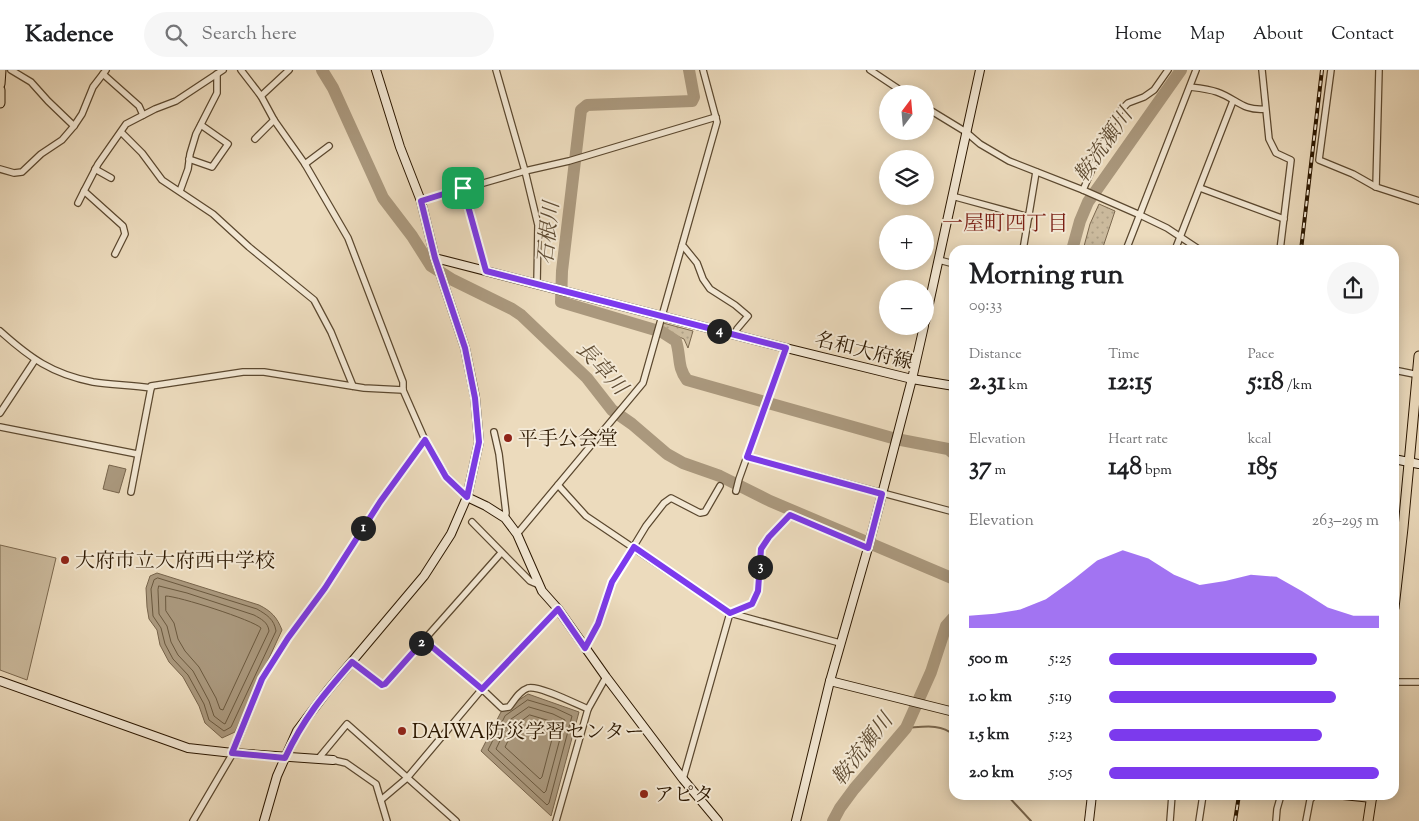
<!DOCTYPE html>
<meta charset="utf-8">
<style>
body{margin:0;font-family:"Sorts Mill Goudy","Noto Serif JP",serif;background:#f6f6f6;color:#202124;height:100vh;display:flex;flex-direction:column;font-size:19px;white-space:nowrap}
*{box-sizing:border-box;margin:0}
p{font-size:16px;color:#757577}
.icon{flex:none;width:28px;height:28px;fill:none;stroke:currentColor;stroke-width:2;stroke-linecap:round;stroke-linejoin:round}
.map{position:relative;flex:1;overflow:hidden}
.sheet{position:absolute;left:949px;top:175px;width:450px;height:555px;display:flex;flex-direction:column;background:#fff;border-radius:15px;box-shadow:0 2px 12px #0003}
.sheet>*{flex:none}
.needle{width:32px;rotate:16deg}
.tools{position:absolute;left:879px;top:15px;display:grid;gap:10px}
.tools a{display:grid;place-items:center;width:55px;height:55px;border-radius:50%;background:#fff;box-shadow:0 2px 12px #0003;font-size:25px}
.pin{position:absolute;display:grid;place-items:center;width:42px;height:42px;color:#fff;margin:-21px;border-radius:10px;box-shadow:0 2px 8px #0006}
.km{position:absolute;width:25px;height:25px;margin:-12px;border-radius:50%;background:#222;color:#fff;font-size:14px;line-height:25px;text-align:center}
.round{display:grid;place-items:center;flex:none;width:52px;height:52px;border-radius:26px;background:#f6f6f6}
.summary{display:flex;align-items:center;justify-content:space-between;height:85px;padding:0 20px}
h1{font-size:28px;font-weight:800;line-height:38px}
.stats{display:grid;grid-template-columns:repeat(3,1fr);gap:8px;height:85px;padding:5px 20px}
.stats div{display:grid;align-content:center}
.stats b{font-size:25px;font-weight:800}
.stats small{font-size:14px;font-weight:400}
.stats p{font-size:14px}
.chart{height:140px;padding:10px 20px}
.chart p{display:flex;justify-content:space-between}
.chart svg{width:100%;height:90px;margin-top:5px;fill:#7c3aed;opacity:.7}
ul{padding:0 20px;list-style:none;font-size:16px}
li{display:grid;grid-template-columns:80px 60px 1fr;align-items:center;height:38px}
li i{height:12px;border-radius:6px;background:#7c3aed}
header{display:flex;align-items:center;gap:30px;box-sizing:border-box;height:70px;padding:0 25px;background:#fff;border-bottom:1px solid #e0e0e0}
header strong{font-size:24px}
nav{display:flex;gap:28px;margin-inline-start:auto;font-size:18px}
.search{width:350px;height:45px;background:#f6f6f6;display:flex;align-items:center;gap:12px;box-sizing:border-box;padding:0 18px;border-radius:28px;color:#757577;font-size:19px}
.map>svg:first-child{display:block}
.grass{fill:url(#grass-dots);stroke:#7b684e}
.pitch{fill:#cbba9d;stroke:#7b684e}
.water{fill:#aa987d;stroke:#77644b}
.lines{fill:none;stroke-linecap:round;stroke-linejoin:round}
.shore{stroke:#6a583e;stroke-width:1}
.stream{stroke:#77644b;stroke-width:2}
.river{stroke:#aa987d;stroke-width:12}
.street-casing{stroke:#5b482f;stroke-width:8}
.secondary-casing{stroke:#2b1700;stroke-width:10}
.primary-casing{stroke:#2b1700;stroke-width:11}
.street{stroke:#f3e8d4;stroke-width:5.5}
.secondary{stroke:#f3e8d4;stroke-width:8}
.primary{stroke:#ecdbbd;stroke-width:9}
.rail-casing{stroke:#2b1700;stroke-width:4}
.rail{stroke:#f3e8d4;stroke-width:2;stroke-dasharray:5.5;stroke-linecap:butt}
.route-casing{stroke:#fff;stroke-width:10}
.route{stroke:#7c3aed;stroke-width:6}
.poi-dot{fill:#8f2418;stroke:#f3e8d4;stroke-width:2}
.labels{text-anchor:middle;stroke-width:4;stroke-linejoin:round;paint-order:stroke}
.street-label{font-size:20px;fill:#2b1700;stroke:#f3e8d4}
.poi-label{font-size:20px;fill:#2b1700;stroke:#f3e8d4;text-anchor:start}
.water-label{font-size:21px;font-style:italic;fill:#5e4b32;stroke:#f3e8d4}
.neighbourhood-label{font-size:21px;fill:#7a1f14;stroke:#f3e8d4}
</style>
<header>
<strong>Kadence</strong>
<div class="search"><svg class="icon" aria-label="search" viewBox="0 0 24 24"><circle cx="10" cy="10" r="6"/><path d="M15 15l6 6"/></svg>Search here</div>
<nav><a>Home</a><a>Map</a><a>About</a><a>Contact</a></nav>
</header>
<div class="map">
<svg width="1419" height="751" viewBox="0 0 1419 751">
<defs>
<pattern id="grass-dots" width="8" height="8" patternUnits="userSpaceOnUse" patternTransform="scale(1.25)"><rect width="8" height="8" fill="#cbba9d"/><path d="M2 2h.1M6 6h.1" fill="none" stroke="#ae9f85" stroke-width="1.8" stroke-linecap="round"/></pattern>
</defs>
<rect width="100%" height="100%" fill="#ecdbbd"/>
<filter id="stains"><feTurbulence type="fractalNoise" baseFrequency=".004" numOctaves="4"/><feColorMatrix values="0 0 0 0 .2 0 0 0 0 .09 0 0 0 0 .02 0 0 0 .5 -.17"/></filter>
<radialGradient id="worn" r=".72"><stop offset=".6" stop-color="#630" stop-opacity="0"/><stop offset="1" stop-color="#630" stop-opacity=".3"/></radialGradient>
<g class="grass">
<path d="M1099,134L1115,141L1102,180H1083L1090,154Z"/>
<path d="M663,253L693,261L688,278L684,269L661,259Z"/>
</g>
<path class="pitch" d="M0,475L56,488L27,610L0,600Z"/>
<g class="water">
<path d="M109,395L126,399L119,423L103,419Z"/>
<path d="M157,503L259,535C271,541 277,547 282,560L235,662L222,668L205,653L199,636L183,607L169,592L160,575L157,560L149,549L147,537L146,518L150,506Z"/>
<path d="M528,624L579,642L551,746L481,681L501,642Z"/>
</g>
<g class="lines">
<g class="shore">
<path d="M158,508L257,539C267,545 274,549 276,561L231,657L224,661L209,650L204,634L188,605L173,589L165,574L161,558L153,546L151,519L154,510Z"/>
<path d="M159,516L187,523L254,545C261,549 268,552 269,561L225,654L223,653L214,646L209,631L193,601L178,585L171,572L167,556L159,544L158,520Z"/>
<path d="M166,526C178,526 253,550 261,558L223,640L220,639L216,628L199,597L185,581L178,569L174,553L166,541Z"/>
<path d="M528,630L555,638L572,646L549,733L547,735L488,680L505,646Z"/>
<path d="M529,637L553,644L565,650L546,721L544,723L496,679L510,650Z"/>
<path d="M530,645L550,651L556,654L542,707L540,709L505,677L516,655Z"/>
</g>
<g class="stream">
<path d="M906,658C923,657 940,653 954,665"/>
<path d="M1007,725L1031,751"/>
</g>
<g class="river">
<path d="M322,0L333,18L383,128L412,166L431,196L453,210L512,239L521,245L587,308L612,340L632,354L667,384L683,393L720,406L770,431L954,509"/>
<path d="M689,0L694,27L692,31L587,35L581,40L562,201L561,232L662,262L676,271C681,287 677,297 687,310L896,369L948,379L954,384"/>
<path d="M1072,180L1080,151L1088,132L1181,0"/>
<path d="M833,751L840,738L854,719L906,658L931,602L946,556L954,547"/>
</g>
<g class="street-casing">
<g id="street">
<path d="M11,0L31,12L48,31L74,56L82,44L93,17L106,0"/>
<path d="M241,0L261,26L274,50L305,94L348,168L403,312V320L425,370L447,407L467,427"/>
<path d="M496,0L525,101L538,155L537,214"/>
<path d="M870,0L906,24"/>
<path d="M1262,0L1269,69L1276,83L1291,90L1280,180"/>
<path d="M1331,0L1319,90L1353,104L1376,117L1419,131"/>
<path d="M103,4L139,36L143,45"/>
<path d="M1190,17C1199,18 1209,19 1217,22C1237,29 1242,41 1265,39"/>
<path d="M261,26L289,0"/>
<path d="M925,37L966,62L980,74L1009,91L1083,120L1140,145L1167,158L1200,180"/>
<path d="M122,63L142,83L162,110L213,144L249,177L314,230L331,262L353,316"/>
<path d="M255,69L274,50"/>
<path d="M189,89L212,97L228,74L201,55"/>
<path d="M305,94L329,76"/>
<path d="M0,99L14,103L22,102L41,84L62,70L74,56"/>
<path d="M95,99L111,108"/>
<path d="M1376,117L1379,0"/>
<path d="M463,118L486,201"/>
<path d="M1200,118L1284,149"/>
<path d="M1083,120L1115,46L1128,33L1144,27L1154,20L1168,0"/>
<path d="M180,121L188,99L190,84L196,64L217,23V4"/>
<path d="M952,126L1029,147"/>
<path d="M421,131L525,101L569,91L716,47"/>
<path d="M78,133L84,121"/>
<path d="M682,176L684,177L697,193L703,209L710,219L735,235L748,246L737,259L735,265"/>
<path d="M1023,180L1036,102"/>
<path d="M1126,180L1196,0"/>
<path d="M1175,180L1233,31"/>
<path d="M115,184L125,164L123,156L84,121L98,94L126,54L155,39L176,31L223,0"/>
<path d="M939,190L954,194"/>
<path d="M0,261C30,288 52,304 93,312C112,315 132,315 151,318V316L243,302H264L364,318L403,320"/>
<path d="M1394,300L1419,305"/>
<path d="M0,343L35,290"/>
<path d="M0,357L137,384"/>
<path d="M494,362L499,384L506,443L505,448"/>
<path d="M747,387L954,442"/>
<path d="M558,415L586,446L730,543L840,573"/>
<path d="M736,421L739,409L786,278"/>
<path d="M131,422L151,318"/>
<path d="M472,452L530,511L537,514"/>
<path d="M517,464L643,313L717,52L703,0"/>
<path d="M730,543L752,534L758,521L761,479L769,467L790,445L868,478"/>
<path d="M424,569L482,619L502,638L509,637C514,631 519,621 528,618C539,615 576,634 588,639"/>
<path d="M585,578L598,554L612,512L646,456L664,433L671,428L700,443L705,442L720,416"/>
<path d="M352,592L381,615L385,614L501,483"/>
<path d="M1394,612H1419"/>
<path d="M318,689L347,654L456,751"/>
<path d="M333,690L346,693L376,714L387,751"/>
<path d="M683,709L730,543"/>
<path d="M381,730L407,708L482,619L558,539"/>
<path d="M193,751L233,683L262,609L288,568L325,518L380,432L425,370"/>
<path d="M556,751L588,639L606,607"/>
<path d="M1170,751L1172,725"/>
<path d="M1199,751L1203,725"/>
<path d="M1276,751L1277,739L1281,725"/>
<path d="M1306,751L1310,730L1314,725"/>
</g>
</g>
<g class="secondary-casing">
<g id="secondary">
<path d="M435,188L786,278L912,309L954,316"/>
<path d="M925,252L980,0"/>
<path d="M1394,389L1419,394"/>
<path d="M467,427L486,436L505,448L517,464L542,521L558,539L606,607L683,709L718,751"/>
<path d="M0,611L188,678L233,683L333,690"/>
<path d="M830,611L954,642"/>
<path d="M1343,725L1372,728"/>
<path d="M264,751L277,706L297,661L328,620L424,506L451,464L467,427L479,372L475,327L465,278L435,188L421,131L400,77L376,0"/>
<path d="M796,751L830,611L868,478L912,309L924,256"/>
<path d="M1089,751L1092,725"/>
</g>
</g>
<g class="primary-casing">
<g id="primary">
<path d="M0,14L1,0"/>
<path d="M0,20V33"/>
<path d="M1394,538L1403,458L1419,286"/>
<path d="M1368,751L1372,725"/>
</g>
</g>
<use href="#street" class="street"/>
<use href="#secondary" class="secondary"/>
<use href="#primary" class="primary"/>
<g class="rail-casing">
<g id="rail">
<path d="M1301,180L1322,0"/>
<path d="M1235,751L1239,725"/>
</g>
</g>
<use href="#rail" class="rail"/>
</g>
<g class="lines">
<g class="route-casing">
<path id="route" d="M463,118L486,201L786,278L747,387L882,424L868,478L790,445L769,467L761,479L758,521L752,534L730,543L634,477L612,512L598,554L585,578L558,539L482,619L424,570L385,614L382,615L352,592C324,624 303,649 285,688L232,683L262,609L288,568L325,518L380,432L425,370L446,407L467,427L479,372L475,328L465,278L435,188L421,131Z"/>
</g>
<use href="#route" class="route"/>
</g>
<g class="poi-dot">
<circle cx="508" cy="368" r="5"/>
<circle cx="65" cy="490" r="5"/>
<circle cx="402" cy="661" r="5"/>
<circle cx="644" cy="724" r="5"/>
</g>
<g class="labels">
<g class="street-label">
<text transform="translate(864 280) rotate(14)" y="7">名和大府線</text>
</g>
<g class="poi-label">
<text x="518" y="375">平手公会堂</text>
<text x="75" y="497">大府市立大府西中学校</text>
<text x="412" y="668">DAIWA防災学習センター</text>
<text x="654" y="731">アピタ</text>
</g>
<g class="water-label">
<text transform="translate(1103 75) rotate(-55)" y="7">鞍流瀬川</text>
<text transform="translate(548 163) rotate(-84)" y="7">石根川</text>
<text transform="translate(602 298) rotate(47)" y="7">長草川</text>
<text transform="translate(862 679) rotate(-52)" y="7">鞍流瀬川</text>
</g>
<g class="neighbourhood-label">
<text x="1005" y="160">一屋町四丁目</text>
</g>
</g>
<rect width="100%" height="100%" filter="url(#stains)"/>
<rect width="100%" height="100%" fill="url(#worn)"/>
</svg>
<div class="tools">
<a><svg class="needle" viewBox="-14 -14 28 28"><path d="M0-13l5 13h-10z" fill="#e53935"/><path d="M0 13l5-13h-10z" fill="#757577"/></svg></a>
<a><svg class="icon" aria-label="layers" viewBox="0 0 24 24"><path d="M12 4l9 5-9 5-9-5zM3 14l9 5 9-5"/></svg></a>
<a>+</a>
<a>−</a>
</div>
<div class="pin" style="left:463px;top:118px;background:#1e9e55"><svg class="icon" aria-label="arrive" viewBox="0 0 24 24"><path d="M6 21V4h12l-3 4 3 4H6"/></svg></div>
<b class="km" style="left:363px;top:458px">1</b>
<b class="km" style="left:421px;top:573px">2</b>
<b class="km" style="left:760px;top:497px">3</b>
<b class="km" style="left:719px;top:261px">4</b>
<section class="sheet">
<div class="summary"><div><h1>Morning run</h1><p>09:33</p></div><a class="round"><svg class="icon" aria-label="share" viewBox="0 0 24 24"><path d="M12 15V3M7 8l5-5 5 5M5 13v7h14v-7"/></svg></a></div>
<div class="stats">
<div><p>Distance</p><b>2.31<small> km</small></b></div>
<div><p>Time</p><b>12:15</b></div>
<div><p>Pace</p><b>5:18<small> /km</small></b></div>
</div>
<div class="stats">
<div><p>Elevation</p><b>37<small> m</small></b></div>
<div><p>Heart rate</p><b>148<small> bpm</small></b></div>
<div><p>kcal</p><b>185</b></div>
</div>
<div class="chart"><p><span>Elevation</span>263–295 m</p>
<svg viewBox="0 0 160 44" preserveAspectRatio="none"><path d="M0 44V38L10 37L20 35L30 30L40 21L50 11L60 6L70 10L80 18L90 23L100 21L110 18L120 19L130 26L140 34L150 38L160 38V44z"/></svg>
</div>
<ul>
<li><b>500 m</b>5:25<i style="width:77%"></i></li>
<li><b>1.0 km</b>5:19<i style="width:84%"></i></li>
<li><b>1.5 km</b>5:23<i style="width:79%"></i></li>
<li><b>2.0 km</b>5:05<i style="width:100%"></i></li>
</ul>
</section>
</div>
